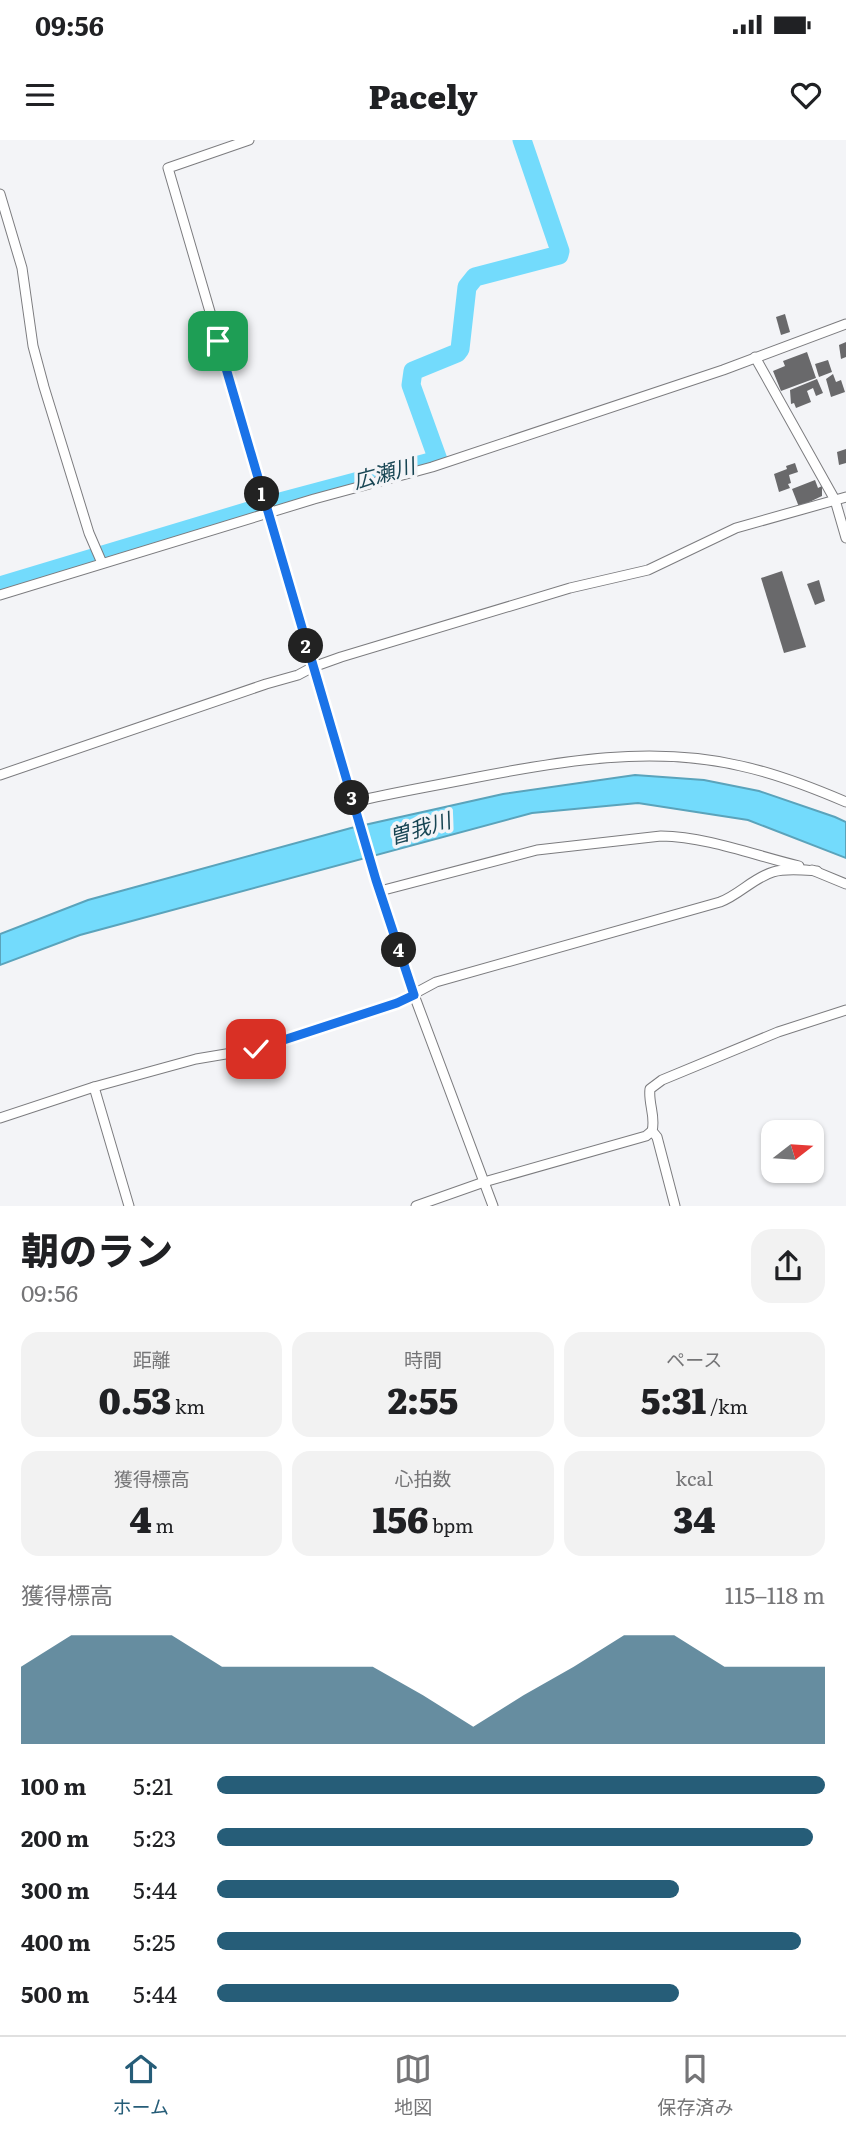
<!DOCTYPE html>
<html lang="ja">
<meta charset="utf-8">
<style>
body{margin:0;font-family:Literata,"Noto Sans JP",serif;background:#f2f2f2;color:#202124;height:100vh;display:flex;flex-direction:column;font-size:26px;white-space:nowrap}
*{box-sizing:border-box;margin:0}
p{font-size:23px;color:#757577}
.icon{flex:none;width:38px;height:38px;fill:none;stroke:currentColor;stroke-width:2;stroke-linecap:round;stroke-linejoin:round}
.map{position:relative;height:1066px;overflow:hidden}
.details{display:flex;flex-direction:column;background:#fff;flex:1}
.details>*{flex:none}
.needle{width:46px;rotate:73deg}
.fabs{position:absolute;left:761px;top:980px;display:grid;gap:14px}
.fabs a{display:grid;place-items:center;width:63px;height:63px;border-radius:14px;background:#fff;box-shadow:0 2px 5px #0004;font-size:35px}
.pin{position:absolute;display:grid;place-items:center;width:60px;height:60px;color:#fff;margin:-30px;border-radius:14px;box-shadow:0 4px 10px #0006}
.km{position:absolute;width:35px;height:35px;margin:-18px;border-radius:50%;background:#222;color:#fff;font-size:19px;line-height:35px;text-align:center}
.round{display:grid;place-items:center;flex:none;width:74px;height:74px;border-radius:21px;background:#f2f2f2}
.overview{display:flex;align-items:center;justify-content:space-between;height:119px;padding:0 21px}
h1{font-size:38px;font-weight:800;line-height:52px}
.metrics{display:grid;grid-template-columns:repeat(3,1fr);gap:10px;height:119px;padding:7px 21px}
.metrics div{display:grid;align-content:center;border-radius:18px;background:#f2f2f2;text-align:center}
.metrics b{font-size:35px;font-weight:800}
.metrics small{font-size:19px;font-weight:400}
.metrics p{font-size:19px}
.chart{height:196px;padding:14px 21px}
.chart p{display:flex;justify-content:space-between}
.chart svg{width:100%;height:126px;margin-top:7px;fill:#265d78;opacity:.7}
ul{padding:0 21px;list-style:none;font-size:23px}
li{display:grid;grid-template-columns:112px 84px 1fr;align-items:center;height:52px}
li i{height:18px;border-radius:9px;background:#265d78}
.status{display:flex;justify-content:space-between;align-items:center;height:49px;padding:0 35px;background:#fff;direction:ltr}
.status svg{height:19px;fill:currentColor}
header{display:flex;justify-content:space-between;align-items:center;height:91px;padding:0 21px;background:#fff;font-size:32px;font-weight:800}
.dock{display:flex;justify-content:space-around;align-items:center;height:98px;border-top:2px solid #e0e0e0;background:#fff;font-size:19px;color:#757577}
.dock a{display:grid;justify-items:center;gap:4px}
.dock .on{color:#265d78}
.map>svg:first-child{display:block}
.water{fill:#73dbfc;stroke:#5aa3bb;stroke-width:2}
.lines{fill:none;stroke-linecap:round;stroke-linejoin:round}
.river{stroke:#73dbfc;stroke-width:19}
.building{fill:#69696b}
.street-casing{stroke:#7c7c7f;stroke-width:11}
.street{stroke:#fff;stroke-width:9}
.route-casing{stroke:#fff;stroke-width:14}
.route{stroke:#1a73e8;stroke-width:9}
.labels{text-anchor:middle;stroke-width:7;stroke-linejoin:round;paint-order:stroke}
.water-label{font-size:21px;font-style:italic;fill:#174553;stroke:#f3f4f7}
</style>
<div class="status"><b>09:56</b><svg viewBox="0 0 49 12"><path d="M0 12V9h3v3zM5 12V6h3v6zM10 12V3h3v9zM15 12V0h3v12zM26 1h20v11H26zM47 4h2v5h-2z"/></svg></div>
<header><svg class="icon" aria-label="menu" viewBox="0 0 24 24"><path d="M4 6h16M4 12h16M4 18h16"/></svg>Pacely<svg class="icon" aria-label="heart" viewBox="0 0 24 24"><path d="M12 20l-8-8c-3-5 5-10 8-4 3-6 11-1 8 4z"/></svg></header>
<div class="map">
<svg width="846" height="1066" viewBox="0 0 846 1066">
<rect width="100%" height="100%" fill="#f3f4f7"/>
<path class="water" d="M635,635L704,640L759,651L835,677L846,682V718L748,680L638,663L532,673L80,795L0,825V794L88,760L351,688L503,654Z"/>
<g class="lines">
<path class="river" d="M0,446L269,365L438,320L411,245L413,231L457,213L460,209L467,147L475,137L559,115L560,111L522,0"/>
</g>
<g class="building">
<path d="M785,174L790,192L781,195L776,177Z"/>
<path d="M846,202V217L841,219L839,205Z"/>
<path d="M807,212L816,238L781,251L773,231L785,226L783,221Z"/>
<path d="M828,220L832,232L819,237L815,224Z"/>
<path d="M833,234L836,242L841,240L845,252L831,257L826,239Z"/>
<path d="M817,239L823,253L816,256L813,248L807,251L811,262L796,268L794,263L791,264L790,250Z"/>
<path d="M846,309V323L839,325L837,312Z"/>
<path d="M795,323L798,332L789,335L791,343L788,344L790,348L779,352L774,334L787,329L786,326Z"/>
<path d="M815,340L818,348L822,346V356L799,367L792,349Z"/>
<path d="M782,431L806,507L784,513L761,438Z"/>
<path d="M819,440L825,461L815,465L807,444Z"/>
</g>
<g class="lines">
<g class="street-casing">
<g id="street">
<path d="M249,0L168,28L376,740L414,855L493,1066"/>
<path d="M0,54L22,128L33,206L44,247L89,393L102,423"/>
<path d="M755,217L835,360L846,398"/>
<path d="M0,455L314,359L432,327L723,230L846,184"/>
<path d="M0,635L266,544L298,535L313,527L341,517L570,448L648,430L736,388L846,357"/>
<path d="M353,662C392,653 433,646 473,638C560,621 653,605 741,626C778,634 811,647 846,662"/>
<path d="M812,730L846,744"/>
<path d="M380,751L537,710L661,696C708,697 753,715 799,726"/>
<path d="M94,947L129,1066"/>
<path d="M0,978L94,947L196,919L256,909L397,863L436,842L720,762C739,755 753,738 773,732C786,728 803,730 817,731"/>
<path d="M416,1066L484,1042L646,996L652,991"/>
<path d="M675,1066L657,997L652,991C656,977 648,963 650,949L662,940L778,892L846,870"/>
</g>
</g>
<use href="#street" class="street"/>
</g>
<g class="lines">
<g class="route-casing">
<path id="route" d="M218,201L376,740L414,855L397,863L256,909"/>
</g>
<use href="#route" class="route"/>
</g>
<g class="labels">
<g class="water-label">
<text transform="translate(384 334) rotate(-15)" y="7">広瀬川</text>
<text transform="translate(420 689) rotate(-16)" y="7">曽我川</text>
</g>
</g>
</svg>
<div class="fabs">
<a><svg class="needle" viewBox="-14 -14 28 28"><path d="M0-13l5 13h-10z" fill="#e53935"/><path d="M0 13l5-13h-10z" fill="#757577"/></svg></a>
</div>
<div class="pin" style="left:218px;top:201px;background:#1e9e55"><svg class="icon" aria-label="arrive" viewBox="0 0 24 24"><path d="M6 21V4h12l-3 4 3 4H6"/></svg></div>
<div class="pin" style="left:256px;top:909px;background:#d93025"><svg class="icon" aria-label="check" viewBox="0 0 24 24"><path d="M5 12l5 5 9-10"/></svg></div>
<b class="km" style="left:262px;top:354px">1</b>
<b class="km" style="left:306px;top:506px">2</b>
<b class="km" style="left:352px;top:658px">3</b>
<b class="km" style="left:399px;top:810px">4</b>
</div>
<section class="details">
<div class="overview"><div><h1>朝のラン</h1><p>09:56</p></div><a class="round"><svg class="icon" aria-label="share" viewBox="0 0 24 24"><path d="M12 15V3M7 8l5-5 5 5M5 13v7h14v-7"/></svg></a></div>
<div class="metrics">
<div><p>距離</p><b>0.53<small> km</small></b></div>
<div><p>時間</p><b>2:55</b></div>
<div><p>ペース</p><b>5:31<small> /km</small></b></div>
</div>
<div class="metrics">
<div><p>獲得標高</p><b>4<small> m</small></b></div>
<div><p>心拍数</p><b>156<small> bpm</small></b></div>
<div><p>kcal</p><b>34</b></div>
</div>
<div class="chart"><p><span>獲得標高</span>115–118 m</p>
<svg viewBox="0 0 160 44" preserveAspectRatio="none"><path d="M0 44V17L10 6L20 6L30 6L40 17L50 17L60 17L70 17L80 27L90 38L100 27L110 17L120 6L130 6L140 17L150 17L160 17V44z"/></svg>
</div>
<ul>
<li><b>100 m</b>5:21<i style="width:100%"></i></li>
<li><b>200 m</b>5:23<i style="width:98%"></i></li>
<li><b>300 m</b>5:44<i style="width:76%"></i></li>
<li><b>400 m</b>5:25<i style="width:96%"></i></li>
<li><b>500 m</b>5:44<i style="width:76%"></i></li>
</ul>
</section>
<nav class="dock">
<a class="on"><svg class="icon" aria-label="home" viewBox="0 0 24 24"><path d="M3 11l9-7 9 7M6 9v11h12V9"/></svg>ホーム</a>
<a><svg class="icon" aria-label="map" viewBox="0 0 24 24"><path d="M3 6l6-2 6 2 6-2v14l-6 2-6-2-6 2zM9 4v14M15 6v14"/></svg>地図</a>
<a><svg class="icon" aria-label="saved" viewBox="0 0 24 24"><path d="M7 4h10v16l-5-4-5 4z"/></svg>保存済み</a>
</nav>
